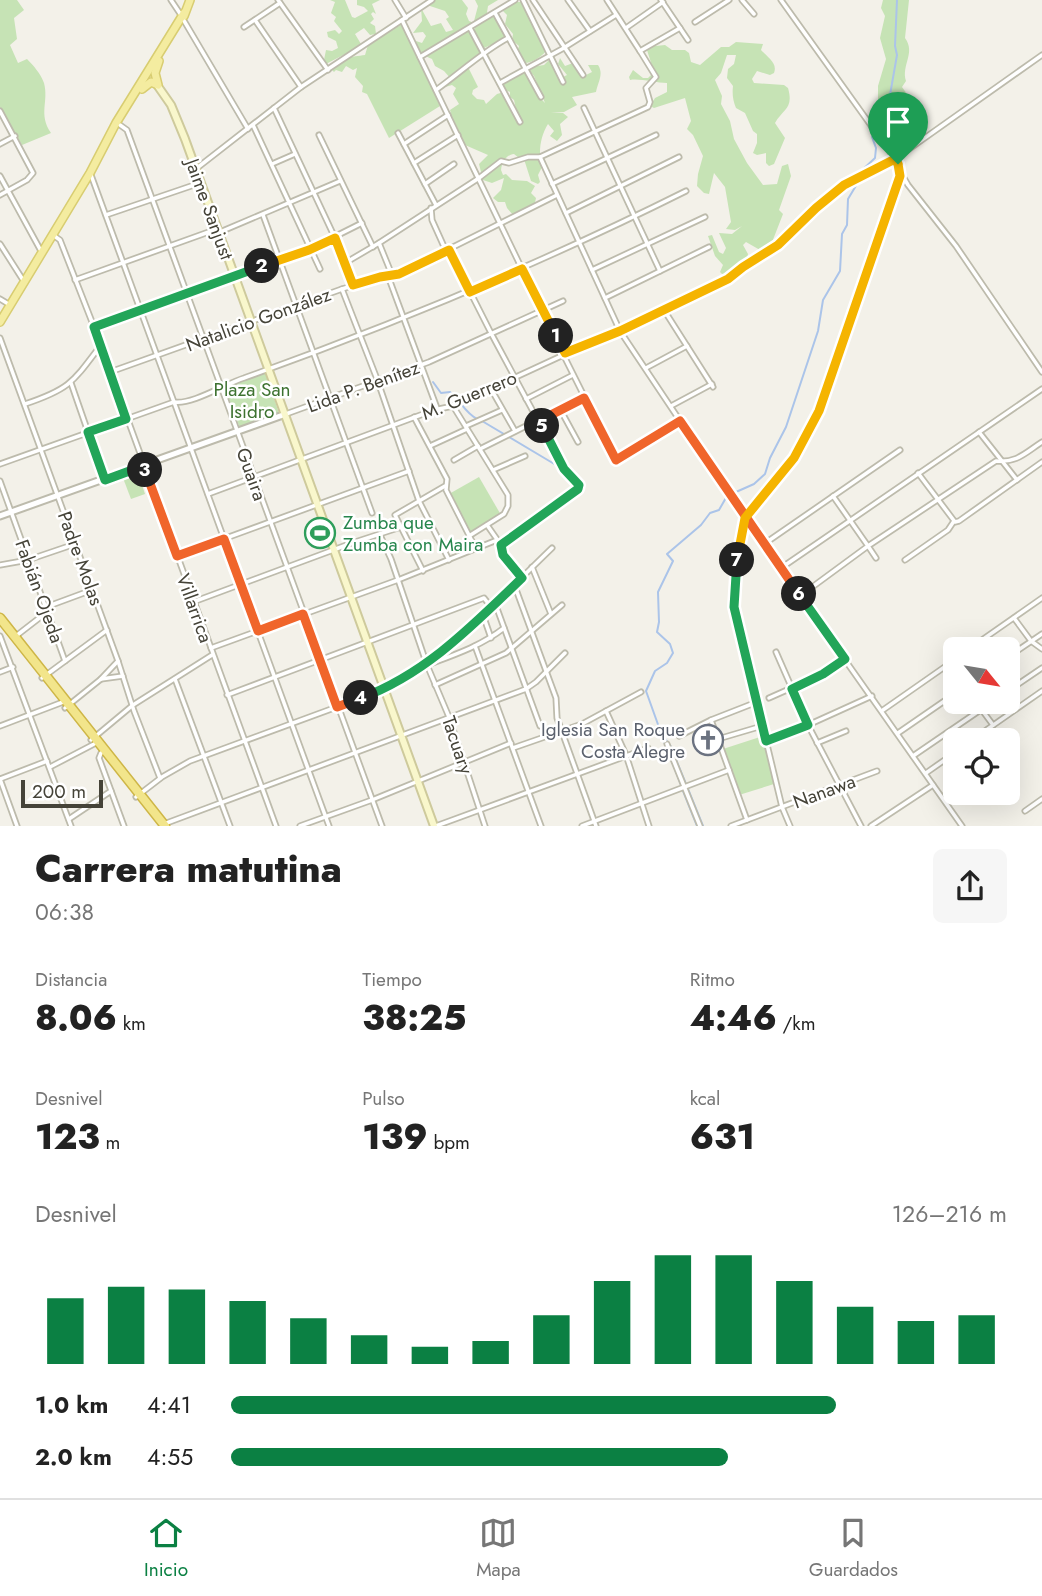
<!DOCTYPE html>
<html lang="es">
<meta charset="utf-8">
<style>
body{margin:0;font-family:Jost,sans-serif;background:#f6f6f6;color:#222;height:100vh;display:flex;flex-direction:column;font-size:26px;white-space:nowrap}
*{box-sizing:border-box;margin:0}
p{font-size:23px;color:#767676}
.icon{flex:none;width:38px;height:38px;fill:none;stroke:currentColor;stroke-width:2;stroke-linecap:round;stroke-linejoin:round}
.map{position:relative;height:826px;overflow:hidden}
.details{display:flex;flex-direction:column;background:#fff;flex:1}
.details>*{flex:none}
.needle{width:46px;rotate:120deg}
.tools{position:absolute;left:943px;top:637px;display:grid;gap:14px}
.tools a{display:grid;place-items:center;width:77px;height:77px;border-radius:10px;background:#fff;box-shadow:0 7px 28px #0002;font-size:35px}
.scale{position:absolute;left:21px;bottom:18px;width:82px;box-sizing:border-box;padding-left:7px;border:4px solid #454338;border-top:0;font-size:19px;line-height:24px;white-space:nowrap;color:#454338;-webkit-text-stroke:5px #fff;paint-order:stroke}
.pin{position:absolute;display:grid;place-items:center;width:60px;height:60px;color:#fff;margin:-72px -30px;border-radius:50% 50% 50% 0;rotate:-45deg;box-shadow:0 0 7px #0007}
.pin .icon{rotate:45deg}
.km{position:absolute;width:35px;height:35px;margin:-18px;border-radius:50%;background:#222;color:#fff;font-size:19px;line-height:35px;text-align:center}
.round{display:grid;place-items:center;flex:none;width:74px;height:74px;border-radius:10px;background:#f6f6f6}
.head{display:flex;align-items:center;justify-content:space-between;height:119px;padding:0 35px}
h1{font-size:38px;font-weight:800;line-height:52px}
.figures{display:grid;grid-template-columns:repeat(3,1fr);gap:10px;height:119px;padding:7px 35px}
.figures div{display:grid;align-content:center}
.figures b{font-size:35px;font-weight:800}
.figures small{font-size:19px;font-weight:400}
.figures p{font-size:19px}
.chart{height:196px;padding:14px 35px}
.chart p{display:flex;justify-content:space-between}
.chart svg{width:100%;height:126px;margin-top:7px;stroke:#0b8043;stroke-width:6}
ul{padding:0 35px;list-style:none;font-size:23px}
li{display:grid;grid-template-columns:112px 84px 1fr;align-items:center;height:52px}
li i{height:18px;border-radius:9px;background:#0b8043}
.tabs{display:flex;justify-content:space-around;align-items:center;height:98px;border-top:2px solid #e0e0e0;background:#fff;font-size:19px;color:#767676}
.tabs a{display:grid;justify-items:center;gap:4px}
.tabs .selected{color:#0b8043}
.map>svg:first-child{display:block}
.green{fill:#c6e3b5}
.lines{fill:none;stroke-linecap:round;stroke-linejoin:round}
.stream{stroke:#abc4e9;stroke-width:2}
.minor-casing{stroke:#bdbbac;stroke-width:7}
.tertiary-casing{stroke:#bdbbac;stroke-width:9}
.secondary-casing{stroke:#ceca9c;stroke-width:10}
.primary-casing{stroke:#d8cd71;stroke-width:10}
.trunk-casing{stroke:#ceb647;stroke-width:11}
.minor{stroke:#fff;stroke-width:3.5}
.tertiary{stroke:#fff;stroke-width:5}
.secondary{stroke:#f9f7cc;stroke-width:6}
.primary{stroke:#f4eca0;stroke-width:7}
.trunk{stroke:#f2e58b;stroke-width:8}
.split-1-casing{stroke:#fff;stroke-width:14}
.split-2-casing{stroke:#fff;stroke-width:14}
.split-3-casing{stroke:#fff;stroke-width:14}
.split-4-casing{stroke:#fff;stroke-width:14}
.split-5-casing{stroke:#fff;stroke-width:14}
.split-6-casing{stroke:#fff;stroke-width:14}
.split-7-casing{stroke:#fff;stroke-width:14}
.split-8-casing{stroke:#fff;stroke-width:14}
.split-1{stroke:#f5b400;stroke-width:9}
.split-2{stroke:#f5b400;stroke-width:9}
.split-3{stroke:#22a559;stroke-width:9}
.split-4{stroke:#f0652b;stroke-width:9}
.split-5{stroke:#22a559;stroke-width:9}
.split-6{stroke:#f0652b;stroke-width:9}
.split-7{stroke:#22a559;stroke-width:9}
.split-8{stroke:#f5b400;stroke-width:9}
.labels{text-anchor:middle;stroke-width:5;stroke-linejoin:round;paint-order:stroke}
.street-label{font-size:19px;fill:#454338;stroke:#fff}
.park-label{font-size:19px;fill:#3d7230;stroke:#fff}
.leisure-label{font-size:19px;fill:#27864d;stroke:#fff;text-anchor:start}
.worship-label{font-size:19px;fill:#5b616d;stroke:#fff;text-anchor:end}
</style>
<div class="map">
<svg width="1042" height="826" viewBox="0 0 1042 826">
<rect width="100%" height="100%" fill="#f3f1e9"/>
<g class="green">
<path d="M0,0H17L24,10L14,18L17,39L10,45L18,63L27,59C33,65 41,74 44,83C49,102 38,114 51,133L22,145L0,107Z"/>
<path d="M330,0H345L352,17L355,18L368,11L364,7L357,5V0H380L372,4L376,14L373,12L371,14L374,19L370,23L375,26L376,34L370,35L364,28L355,34L361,44L357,52L347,53L326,64L324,60L326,50L332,51L338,48L336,41L328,37L327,32L335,30L339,34L342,31L334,21L336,17L331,13L335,2Z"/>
<path d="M430,0H462L468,8L466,14L469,21L474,23L472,29L481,52L468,67L478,87L473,90L472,94L477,99L484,100L486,104L497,94L504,92L517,114L514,100L510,97V92L501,88V81L506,83L519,73H526C532,82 538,97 545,103L534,76L529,70L531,67L544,65L549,60H551L563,77L567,75L558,64L560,58L565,66L573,63L584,76L592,72L588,65H598C604,74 598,82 596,92L572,97L577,105L564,112L551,113H563L568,117L560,124L562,135L557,141L550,136L554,131L548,124C540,137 538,153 542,167L538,175L540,182L538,184L531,181L523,156L519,158L514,154C506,155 502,162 501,170L503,175L506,174L512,180L527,181L535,186L531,193L536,198L534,207L525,208L514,216L507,208L505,202H498L493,198L501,190L504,178L492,183L483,180L479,164L488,155L465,145C461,132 453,123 450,110L459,104L453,94L456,88L452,85L442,88L450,82L451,79L444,71L435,66L432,59C424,56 417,51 416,41L422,43L426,36L423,32L413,33L422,21L421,8L431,26L441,23L446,32L453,30L446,19L449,17L445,11L430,6L428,5Z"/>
<path d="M475,0H498L488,6L486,19L492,16L498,20L506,36L496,46L493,44L484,48L474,31L475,27L486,19L476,22L474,21L478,6Z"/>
<path d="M883,0H909L905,38C916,53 901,65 906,81L902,87L907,94L919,101L921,105L901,132L888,139L881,134L875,122L878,109V86L886,59L880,38L885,16L881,8Z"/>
<path d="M517,2H524L548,48C544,56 531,64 523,63L517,52L519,46L512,40L513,34L505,24L507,15L499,7L503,5L507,7Z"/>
<path d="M402,24L440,106L389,138L367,94L362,92L363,86L355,77L357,68L353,70L346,66L342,72L336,70L334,72L332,70C339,57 352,57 365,55L368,45Z"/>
<path d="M736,42L763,44L761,50C767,57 778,63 774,73L770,75L757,71L752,79L754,83L784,85L788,88C794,109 783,109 775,123L785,138L774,164L769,166L766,163V153L757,155L753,153L757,143V134L753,131L745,113L736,108C733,101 732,94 733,86L727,78L728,69L734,64L736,55H727L721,73L715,80L722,96L721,104L730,121L734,139L747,163L763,185L777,184L782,166L788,164L791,176L779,210L783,214L769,250H760L746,242L743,245L748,254C746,265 733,274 723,275L720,272L723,265L715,256L708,236L712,235L719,252L723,254L726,248L719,233L732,234L742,226L735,230L726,229L731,222L725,187L714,173L709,194L704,193L697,186L698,174L703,156L693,135L687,129L691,121L685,98L654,108L650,106L655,98L667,92V83C656,83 639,78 630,80L629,77L633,70L643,78H648L654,72L646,47L665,45L672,50H685L689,53L691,62L700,65L721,47H729Z"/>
<path d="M265,372L279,413L240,428L224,388Z"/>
<path d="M138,473L145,494L131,499L123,478Z"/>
<path d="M479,477L501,515L470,532L449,494Z"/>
<path d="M763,736L774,784L739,795L723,749Z"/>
</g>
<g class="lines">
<g class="stream">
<path d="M433,382L441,393L450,392C460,400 465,413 477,419"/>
<path d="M482,421L556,465L557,468L565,474"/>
<path d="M661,732L668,743"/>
<path d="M665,744L646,691L655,671L667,663L673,653L670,644L657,632L659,622L658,592L673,561L667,554L701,525L710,513L719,510L727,496L754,484L765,474L770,458L786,427L818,331L823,300L840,271L842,234L847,225L848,199L857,184L859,173L875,158L876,148L872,137L883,125L887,112L897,55L895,46L897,0"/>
<path d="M670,745L686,784"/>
<path d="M666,746L681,785"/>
<path d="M688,789L703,826"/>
<path d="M683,791L697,826"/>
</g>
<g class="minor-casing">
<g id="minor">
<path d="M171,0L181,15"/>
<path d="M278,0L328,70"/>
<path d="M395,0L406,18"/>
<path d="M523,0L563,82"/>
<path d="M533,0L583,75"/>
<path d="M568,0L590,31"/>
<path d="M607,0L640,51"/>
<path d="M661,0L688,40"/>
<path d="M742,0L754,14"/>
<path d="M781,0L895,159L900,171L819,411L794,458L745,518L739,542L734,607L782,807L790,826"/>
<path d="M495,13L541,97"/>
<path d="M183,19L248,129"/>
<path d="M255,20L301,87"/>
<path d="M402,20L522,269L565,353"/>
<path d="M695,22L729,0"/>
<path d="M244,27L280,3"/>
<path d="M470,28L520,122"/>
<path d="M626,28L663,2"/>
<path d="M420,57L515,0"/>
<path d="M500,83L562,49L616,15"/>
<path d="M436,90C461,72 482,52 508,38"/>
<path d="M274,108L335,238L353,285"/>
<path d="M584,108L660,271"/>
<path d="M0,111L33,173L27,180L0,195"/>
<path d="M120,125L127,130L382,826"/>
<path d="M253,125L320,269"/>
<path d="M398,133L436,205"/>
<path d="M319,135L373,247"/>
<path d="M0,144L15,136"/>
<path d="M404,144L448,115"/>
<path d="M540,157L620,331L745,518L962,826"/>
<path d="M414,163L458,135"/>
<path d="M272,164L295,154"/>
<path d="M197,168L301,87L432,0"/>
<path d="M901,173L908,185L956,246L1042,372"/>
<path d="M91,175L329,826"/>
<path d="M0,176L41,251"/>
<path d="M425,184L454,164"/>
<path d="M552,184L656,135"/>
<path d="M431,208L432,220L446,251"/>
<path d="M566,213L679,157"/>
<path d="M106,215L200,183"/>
<path d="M263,215L372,513"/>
<path d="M220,232L340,181"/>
<path d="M53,235L60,240L94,327L276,826"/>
<path d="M379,243L392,275"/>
<path d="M0,244L23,280"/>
<path d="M449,250L492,335L564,469L579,485L577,489L501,545"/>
<path d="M345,263L379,243L479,178L501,161L509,163L528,157H540L648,107L650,102L646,88L656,77L640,51L680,28"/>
<path d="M592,270L705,217"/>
<path d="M388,276L437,408"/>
<path d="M75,280L217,229"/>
<path d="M342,289L377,379L419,501L449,560"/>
<path d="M605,298L709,247"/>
<path d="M0,299L10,305"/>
<path d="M664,310L713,387"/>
<path d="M94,327L308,250L362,223"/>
<path d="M0,338L118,661L134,711L160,778"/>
<path d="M563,354L616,460L680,421"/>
<path d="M646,368L687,346"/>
<path d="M110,372L342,289L380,277L399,274L557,195"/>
<path d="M71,383L104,478"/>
<path d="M491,389L515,431"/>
<path d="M526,399L573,375"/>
<path d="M25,404C70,389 73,382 101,345"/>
<path d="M453,406L508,495V506L504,514L469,536"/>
<path d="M671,406L712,384"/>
<path d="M560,409L584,398"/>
<path d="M286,414L429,362L563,301"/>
<path d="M414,417L447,479L446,490L476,549"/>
<path d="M466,426L502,410"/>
<path d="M979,432L1017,480"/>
<path d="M430,446L467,429"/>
<path d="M480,449L560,409L578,442"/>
<path d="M454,460L478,446"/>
<path d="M0,464L174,402C192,405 225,384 244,378C395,324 542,263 686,191"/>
<path d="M493,470L525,456"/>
<path d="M918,473L955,522L959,521L1042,462"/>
<path d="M0,481L65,661"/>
<path d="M208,494L434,410L453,406L728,279L743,267L778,245L815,208L844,185L895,159L1042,55"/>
<path d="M487,525L501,545L503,555L522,577"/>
<path d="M380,535L391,559L427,665C454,655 481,646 504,628"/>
<path d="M764,544L900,450"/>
<path d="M177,556L409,471"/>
<path d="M876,558L868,546L996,461C1017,463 1025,453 1042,442"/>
<path d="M905,560L948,530L954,521"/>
<path d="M0,565L28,560L75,544"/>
<path d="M532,567L551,614"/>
<path d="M781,568L1042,389"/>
<path d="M423,571L395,515L445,486"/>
<path d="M514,584L556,698L557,718L596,826"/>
<path d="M800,596L868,546L833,496"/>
<path d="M193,602L352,543L401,527"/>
<path d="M495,603L540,726"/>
<path d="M46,607L92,590"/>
<path d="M483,615L491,638"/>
<path d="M1014,618L1031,641L1042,649"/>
<path d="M0,636L71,826"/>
<path d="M16,636L47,612"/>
<path d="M475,646L541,826"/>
<path d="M211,648L398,580L497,540"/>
<path d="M969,649L1042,598"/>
<path d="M776,652L808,725L861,826"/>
<path d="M1008,657L1042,634"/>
<path d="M949,664L956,673"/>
<path d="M427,665L449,717L485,826"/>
<path d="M0,672L13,667"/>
<path d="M42,678L107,630"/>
<path d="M101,679L118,661"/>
<path d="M175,679L230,826"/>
<path d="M435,685L506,653L562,605"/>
<path d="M1008,691L1042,668"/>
<path d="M227,695L484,598L491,607"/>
<path d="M769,698L823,674L845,659"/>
<path d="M976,702L993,725"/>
<path d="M65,708L101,679L123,676"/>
<path d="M883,710L956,659"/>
<path d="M606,711L626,755L649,826"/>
<path d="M711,720L747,820"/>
<path d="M0,726L63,702"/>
<path d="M898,733L956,693"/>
<path d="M679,736L711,720L757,702"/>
<path d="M718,739L762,726"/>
<path d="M91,740L133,705L212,655"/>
<path d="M972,740L1042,691"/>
<path d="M766,742L808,725L872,696"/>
<path d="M817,743L846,731"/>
<path d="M667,744L700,826"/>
<path d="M513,748L582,724L641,692"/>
<path d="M101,753L99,758L124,826"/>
<path d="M913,756L992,702"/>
<path d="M50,767L96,743"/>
<path d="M926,773L956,752"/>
<path d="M0,779L47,761"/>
<path d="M0,779L17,826"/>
<path d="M136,797L162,777L190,761L383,690C449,654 499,599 552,548"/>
<path d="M1025,811L1042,799"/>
<path d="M69,819L111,791"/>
<path d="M164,824L526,689L536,682L565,653"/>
<path d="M300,826L372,800L511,743"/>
<path d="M436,826L648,748"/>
<path d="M582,826L729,770"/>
<path d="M731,826L877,771"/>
<path d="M871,826L933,785"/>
</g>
</g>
<g class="tertiary-casing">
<path id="tertiary" d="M0,516L283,415"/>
</g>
<g class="secondary-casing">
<path id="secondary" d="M155,82L171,105L185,139L434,826"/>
</g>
<g class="primary-casing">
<g id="primary">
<path d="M184,16L190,0"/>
<path d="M142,89L151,82L158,85L155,73L159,61"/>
<path d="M0,322L90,173L116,123L184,13"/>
</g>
</g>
<g class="trunk-casing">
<path id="trunk" d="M0,618L165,826"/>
</g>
<use href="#minor" class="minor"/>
<use href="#tertiary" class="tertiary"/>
<use href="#secondary" class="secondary"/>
<use href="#primary" class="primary"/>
<use href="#trunk" class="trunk"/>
</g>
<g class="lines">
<g class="split-1-casing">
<path id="split-1" d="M556,336L565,353L620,331L728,279L743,267L778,245L816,208L844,185L895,159L898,164"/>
</g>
<g class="split-2-casing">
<path id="split-2" d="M262,266L309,250L335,238L353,285L380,277L399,274L449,250L470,292L522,269L556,336"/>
</g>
<g class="split-3-casing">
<path id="split-3" d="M145,470L143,466L105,480L88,432L126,419L94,327L262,266"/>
</g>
<g class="split-4-casing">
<path id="split-4" d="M145,470L177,556L224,539L258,631L303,614L337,707L361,698"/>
</g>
<g class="split-5-casing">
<path id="split-5" d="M361,698C426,674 473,625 522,578L503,555L501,545L578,489L579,485L564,469L542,426"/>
</g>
<g class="split-6-casing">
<path id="split-6" d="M542,426L539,421L584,398L616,460L680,421L799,594"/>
</g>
<g class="split-7-casing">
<path id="split-7" d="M737,560L734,607L766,741L808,725L792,689L823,674L845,659L799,594"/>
</g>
<g class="split-8-casing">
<path id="split-8" d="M737,560L745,518L794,458L819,411L900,176L898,164"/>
</g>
<use href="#split-1" class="split-1"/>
<use href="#split-2" class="split-2"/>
<use href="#split-3" class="split-3"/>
<use href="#split-4" class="split-4"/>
<use href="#split-5" class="split-5"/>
<use href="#split-6" class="split-6"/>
<use href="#split-7" class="split-7"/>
<use href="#split-8" class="split-8"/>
</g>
<defs>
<g id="stadium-ring" transform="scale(1.575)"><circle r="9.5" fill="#fff" stroke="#2e9e5b" stroke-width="1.5"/><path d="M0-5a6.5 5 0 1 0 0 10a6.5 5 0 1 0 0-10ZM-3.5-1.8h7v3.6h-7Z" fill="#2e9e5b"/></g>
<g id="church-ring" transform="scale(1.575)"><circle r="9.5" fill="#fff" stroke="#6b7280" stroke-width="1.5"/><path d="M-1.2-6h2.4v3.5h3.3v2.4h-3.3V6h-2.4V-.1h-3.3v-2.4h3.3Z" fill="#6b7280"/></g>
</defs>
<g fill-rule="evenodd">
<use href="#stadium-ring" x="320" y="533"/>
<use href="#church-ring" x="708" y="740"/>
</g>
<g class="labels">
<g class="street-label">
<text transform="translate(210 209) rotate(70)" y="7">Jaime Sanjust</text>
<text transform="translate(258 319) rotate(-20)" y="7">Natalicio González</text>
<text transform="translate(363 386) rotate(-20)" y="7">Lida P. Benítez</text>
<text transform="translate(469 395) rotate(-22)" y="7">M. Guerrero</text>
<text transform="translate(252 474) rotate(70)" y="7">Guaira</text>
<text transform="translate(81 558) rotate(70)" y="7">Padre Molas</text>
<text transform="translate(40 591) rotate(70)" y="7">Fabián Ojeda</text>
<text transform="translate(195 608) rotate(70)" y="7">Villarrica</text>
<text transform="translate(458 745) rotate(71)" y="7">Tacuary</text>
<text transform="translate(824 791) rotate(-20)" y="7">Nanawa</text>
</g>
<g class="park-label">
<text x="252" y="396">Plaza San<tspan x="252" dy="22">Isidro</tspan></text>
</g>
<g class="leisure-label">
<text x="343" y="529">Zumba que<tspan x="343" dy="22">Zumba con Maira</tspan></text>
</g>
<g class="worship-label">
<text x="685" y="736">Iglesia San Roque<tspan x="685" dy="22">Costa Alegre</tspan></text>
</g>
</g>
</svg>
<div class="tools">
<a><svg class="needle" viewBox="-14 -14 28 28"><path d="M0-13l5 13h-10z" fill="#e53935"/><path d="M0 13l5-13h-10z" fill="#767676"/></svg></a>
<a><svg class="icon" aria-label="locate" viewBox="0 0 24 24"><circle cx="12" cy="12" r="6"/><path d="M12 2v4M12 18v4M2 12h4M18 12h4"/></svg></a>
</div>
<div class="scale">200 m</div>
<div class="pin" style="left:898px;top:164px;background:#1e9e55"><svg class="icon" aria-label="arrive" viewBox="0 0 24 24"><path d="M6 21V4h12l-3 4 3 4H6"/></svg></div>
<b class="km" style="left:556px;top:336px">1</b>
<b class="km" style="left:262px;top:266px">2</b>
<b class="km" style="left:145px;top:470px">3</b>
<b class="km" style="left:361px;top:698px">4</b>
<b class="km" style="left:542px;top:426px">5</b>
<b class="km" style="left:799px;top:594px">6</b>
<b class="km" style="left:737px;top:560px">7</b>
</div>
<section class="details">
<div class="head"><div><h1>Carrera matutina</h1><p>06:38</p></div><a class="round"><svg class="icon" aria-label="share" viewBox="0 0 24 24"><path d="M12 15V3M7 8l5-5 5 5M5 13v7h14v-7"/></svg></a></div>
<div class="figures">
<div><p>Distancia</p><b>8.06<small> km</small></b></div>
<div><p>Tiempo</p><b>38:25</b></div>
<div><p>Ritmo</p><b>4:46<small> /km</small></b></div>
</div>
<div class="figures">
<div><p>Desnivel</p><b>123<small> m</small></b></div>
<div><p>Pulso</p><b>139<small> bpm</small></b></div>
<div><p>kcal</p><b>631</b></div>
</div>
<div class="chart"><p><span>Desnivel</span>126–216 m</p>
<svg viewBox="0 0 160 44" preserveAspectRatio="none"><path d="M5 44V21M15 44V17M25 44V18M35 44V22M45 44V28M55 44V34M65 44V38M75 44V36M85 44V27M95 44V15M105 44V6M115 44V6M125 44V15M135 44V24M145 44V29M155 44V27"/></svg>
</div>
<ul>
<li><b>1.0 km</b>4:41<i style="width:78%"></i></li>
<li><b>2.0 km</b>4:55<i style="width:64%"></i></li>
</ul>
</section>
<nav class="tabs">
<a class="selected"><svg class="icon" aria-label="home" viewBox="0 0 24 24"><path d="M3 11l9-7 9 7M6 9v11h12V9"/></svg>Inicio</a>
<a><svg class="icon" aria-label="map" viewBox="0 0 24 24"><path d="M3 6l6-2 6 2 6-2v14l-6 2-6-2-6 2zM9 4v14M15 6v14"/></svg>Mapa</a>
<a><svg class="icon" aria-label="saved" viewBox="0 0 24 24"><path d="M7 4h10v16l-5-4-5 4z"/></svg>Guardados</a>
</nav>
